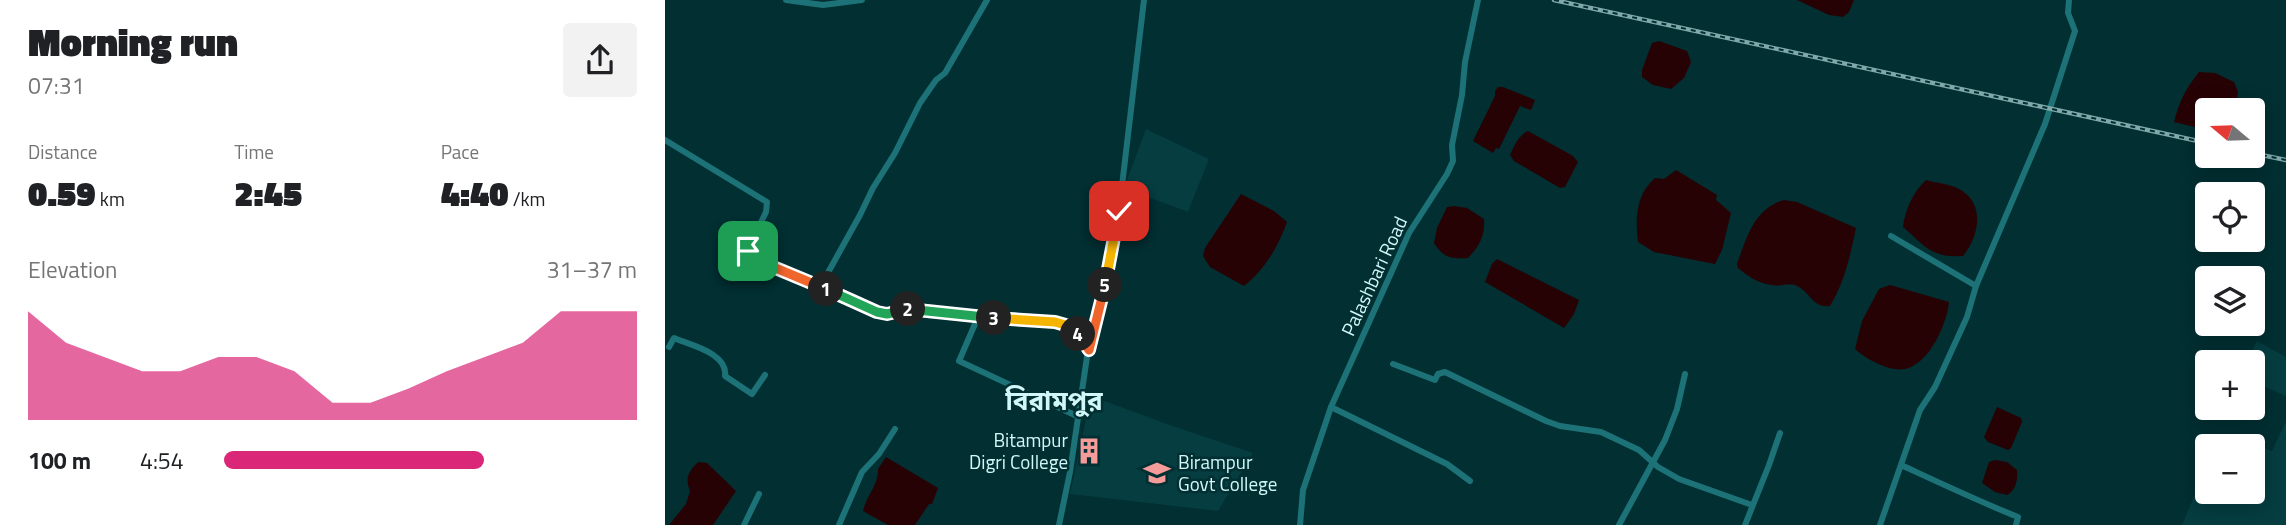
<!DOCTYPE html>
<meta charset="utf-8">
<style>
body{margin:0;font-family:"Titillium Web","Noto Sans Bengali",sans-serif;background:#f2f2f2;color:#202124;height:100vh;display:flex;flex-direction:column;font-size:26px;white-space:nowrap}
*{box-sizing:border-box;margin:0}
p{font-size:23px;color:#757577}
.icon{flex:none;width:38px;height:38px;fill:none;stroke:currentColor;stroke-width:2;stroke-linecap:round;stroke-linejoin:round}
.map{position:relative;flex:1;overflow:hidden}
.side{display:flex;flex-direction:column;background:#fff;width:665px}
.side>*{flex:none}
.needle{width:46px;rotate:289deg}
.controls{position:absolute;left:1530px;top:98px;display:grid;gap:14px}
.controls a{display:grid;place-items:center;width:70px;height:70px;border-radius:7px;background:#fff;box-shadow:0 4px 18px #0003;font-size:35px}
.pin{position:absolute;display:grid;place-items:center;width:60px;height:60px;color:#fff;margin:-30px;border-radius:14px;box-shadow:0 4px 10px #0006}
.km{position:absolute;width:35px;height:35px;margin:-18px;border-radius:50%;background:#222;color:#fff;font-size:19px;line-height:35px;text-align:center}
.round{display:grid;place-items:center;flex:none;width:74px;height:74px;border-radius:7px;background:#f2f2f2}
.headline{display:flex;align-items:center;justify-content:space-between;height:119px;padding:0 28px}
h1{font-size:38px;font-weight:800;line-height:52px}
.figures{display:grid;grid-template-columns:repeat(3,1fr);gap:10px;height:119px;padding:7px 28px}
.figures div{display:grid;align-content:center}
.figures b{font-size:35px;font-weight:800}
.figures small{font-size:19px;font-weight:400}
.figures p{font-size:19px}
.chart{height:196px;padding:14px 28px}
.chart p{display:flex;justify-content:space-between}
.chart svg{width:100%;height:126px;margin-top:7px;fill:#db2777;opacity:.7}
ul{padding:0 28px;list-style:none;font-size:23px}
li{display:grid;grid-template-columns:112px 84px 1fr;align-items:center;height:52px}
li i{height:18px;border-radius:9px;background:#db2777}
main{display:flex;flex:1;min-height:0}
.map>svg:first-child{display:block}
.built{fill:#053d40}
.water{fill:#270205}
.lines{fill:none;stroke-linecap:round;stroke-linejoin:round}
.minor{stroke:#1c7277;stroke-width:6}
.rail-casing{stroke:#7fa8aa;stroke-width:4.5}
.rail{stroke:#012f32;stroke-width:2;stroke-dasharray:5;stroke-linecap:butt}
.split-1-casing{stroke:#fff;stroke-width:14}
.split-2-casing{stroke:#fff;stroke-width:14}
.split-3-casing{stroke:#fff;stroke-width:14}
.split-4-casing{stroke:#fff;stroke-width:14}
.split-5-casing{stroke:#fff;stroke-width:14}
.split-6-casing{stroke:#fff;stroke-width:14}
.split-1{stroke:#f0652b;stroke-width:9}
.split-2{stroke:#22a559;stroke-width:9}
.split-3{stroke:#22a559;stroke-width:9}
.split-4{stroke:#f5b400;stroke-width:9}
.split-5{stroke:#f0652b;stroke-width:9}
.split-6{stroke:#f5b400;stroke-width:9}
.labels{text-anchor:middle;stroke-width:5;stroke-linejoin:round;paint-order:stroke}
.street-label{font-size:19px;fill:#d2f7f9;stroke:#012f32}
.poi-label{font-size:19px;fill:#d2f7f9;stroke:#012f32;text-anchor:end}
.district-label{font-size:26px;font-weight:bold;fill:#d2f7f9;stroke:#012f32}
</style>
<main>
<section class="side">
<div class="headline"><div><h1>Morning run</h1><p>07:31</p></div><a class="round"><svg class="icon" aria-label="share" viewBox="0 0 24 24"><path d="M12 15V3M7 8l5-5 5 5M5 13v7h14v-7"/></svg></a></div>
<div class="figures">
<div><p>Distance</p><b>0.59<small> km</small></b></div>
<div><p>Time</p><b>2:45</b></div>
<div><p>Pace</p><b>4:40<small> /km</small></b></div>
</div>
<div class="chart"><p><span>Elevation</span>31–37 m</p>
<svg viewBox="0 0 160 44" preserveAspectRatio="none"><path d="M0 44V6L10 17L20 22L30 27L40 27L50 22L60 22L70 27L80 38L90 38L100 33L110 27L120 22L130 17L140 6L150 6L160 6V44z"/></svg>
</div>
<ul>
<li><b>100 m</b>4:54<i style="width:63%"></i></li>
</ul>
</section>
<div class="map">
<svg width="1621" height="525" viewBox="0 0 1621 525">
<rect width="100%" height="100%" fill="#012f32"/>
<g class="built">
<path d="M481,129L544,159L523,212L459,188Z"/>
<path d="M1592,341L1621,357V396L1587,381V362H1581Z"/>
<path d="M426,396L502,424L588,453L553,511L405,494Z"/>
<path d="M1621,421V525H1517L1532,489L1542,481V492H1587V446H1569L1574,438L1607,451Z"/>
</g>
<g class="water">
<path d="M1132,0H1189L1184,12L1178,17L1164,15Z"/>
<path d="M994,41L1022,51L1026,62L1019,78L1006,89L988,85L977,77V70L987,43Z"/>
<path d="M1534,72L1550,73L1569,82L1573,92L1570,110H1542V130L1509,122C1514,102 1521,88 1534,72Z"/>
<path d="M833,87H838L870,100L866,110L855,106L834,149L831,148L828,153L808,141L830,96V91Z"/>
<path d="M863,131L908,156L913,162L900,187L895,188L849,161L845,155C849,146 854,135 863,131Z"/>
<path d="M1011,170L1052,195L1051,200L1066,213L1057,250L1050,264L989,252L973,242C970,219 971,194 990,178L999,179Z"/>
<path d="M1261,180C1271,183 1285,184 1294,189C1321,203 1314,237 1298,256C1266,258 1260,246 1238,227C1240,210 1248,192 1261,180Z"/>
<path d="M576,194L609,211L622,222C613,247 600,269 579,286L545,267L538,256L540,248Z"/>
<path d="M1119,200L1132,202L1191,228C1185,256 1180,281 1165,306C1148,308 1146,294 1134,287C1125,281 1117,287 1107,285C1094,284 1083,276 1073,268L1072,264C1082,237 1089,209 1119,200Z"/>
<path d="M789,206L802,208L819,219C820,235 815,246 803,258C787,259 778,258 769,243L772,228L782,207Z"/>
<path d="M832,259L914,300L909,314L899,328L820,282L827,264Z"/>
<path d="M1225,285L1284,302C1282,324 1264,364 1240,369C1224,372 1201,359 1190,349L1197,321L1214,289Z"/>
<path d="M1332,407L1356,418L1357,422L1346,448L1343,450L1323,442L1319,437Z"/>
<path d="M221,457L273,488L267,504H264L250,525H223L198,511C201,496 214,484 213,469Z"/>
<path d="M1330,460L1342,462L1352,470C1353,480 1351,490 1342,495L1330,492L1317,483L1324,462Z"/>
<path d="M33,462L42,463L71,491L48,525H4L21,504L25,491C20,478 23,472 33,462Z"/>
</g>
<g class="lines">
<g class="minor">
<path d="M121,0L158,5L197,0"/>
<path d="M0,140L102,202L101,212L84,247L83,251L89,259L212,312C224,314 232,309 244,309C267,309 290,315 313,317C336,320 384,315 404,325C413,330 418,342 423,350"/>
<path d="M1226,236L1311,286"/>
<path d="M155,287L195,215L208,188L230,153L255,103L271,80L280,73L322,0"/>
<path d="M313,317L294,361L414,417"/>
<path d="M4,347L9,338C25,345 63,353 60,376L87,394L100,375"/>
<path d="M728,364L770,380L773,374L780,372L881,421L895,426L936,432L974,450L993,467L1014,479L1087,505"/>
<path d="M666,407L782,464L805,481"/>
<path d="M1236,465C1275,483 1313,501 1353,517L1351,525"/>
<path d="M79,525L94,494"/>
<path d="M174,525L197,472L214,454L230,429"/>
<path d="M394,525L405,472L423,350L442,277L454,211L479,0"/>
<path d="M635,525L638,490L666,407L744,233L782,174L788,161L787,145L797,95L800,62L813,0"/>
<path d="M954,525L1000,440L1012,409L1020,374"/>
<path d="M1080,525L1104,465L1115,433"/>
<path d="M1215,525L1255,410L1270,387L1302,317L1311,286L1380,124L1410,31L1403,13L1404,0"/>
</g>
<g class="rail-casing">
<g id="rail">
<path d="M889,0L1542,143"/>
<path d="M1587,153L1621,160"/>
</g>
</g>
<use href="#rail" class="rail"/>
</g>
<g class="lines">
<g class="split-1-casing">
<path id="split-1" d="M83,251L89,259L161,289"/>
</g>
<g class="split-2-casing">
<path id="split-2" d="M161,289L212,312L222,314L243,309"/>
</g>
<g class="split-3-casing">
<path id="split-3" d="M243,309L329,318"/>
</g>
<g class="split-4-casing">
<path id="split-4" d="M329,318L390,322L404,326L413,334"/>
</g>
<g class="split-5-casing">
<path id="split-5" d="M413,334L424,350L440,285"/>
</g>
<g class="split-6-casing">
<path id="split-6" d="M440,285L454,211"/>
</g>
<use href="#split-1" class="split-1"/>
<use href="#split-2" class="split-2"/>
<use href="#split-3" class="split-3"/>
<use href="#split-4" class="split-4"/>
<use href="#split-5" class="split-5"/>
<use href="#split-6" class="split-6"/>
</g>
<defs>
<g id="building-bare" transform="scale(2.1)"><path d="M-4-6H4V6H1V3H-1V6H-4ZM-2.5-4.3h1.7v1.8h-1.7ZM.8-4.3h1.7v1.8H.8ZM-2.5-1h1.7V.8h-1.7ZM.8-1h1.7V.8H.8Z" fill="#f59b9a" stroke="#012f32" stroke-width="2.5" paint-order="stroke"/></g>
<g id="university-bare" transform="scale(2.1)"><path d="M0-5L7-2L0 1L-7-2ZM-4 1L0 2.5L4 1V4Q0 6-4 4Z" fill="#f59b9a" stroke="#012f32" stroke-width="2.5" paint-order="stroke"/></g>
</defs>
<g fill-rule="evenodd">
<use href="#building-bare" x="424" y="451"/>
<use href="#university-bare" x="492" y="473"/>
</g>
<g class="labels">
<g class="street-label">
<text transform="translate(709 276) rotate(-65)" y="7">Palashbari Road</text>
</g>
<g class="poi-label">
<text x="403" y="447">Bitampur<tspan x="403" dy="22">Digri College</tspan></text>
<text x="513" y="469" text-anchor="start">Birampur<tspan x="513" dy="22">Govt College</tspan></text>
</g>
<g class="district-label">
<text x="389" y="410">বিরামপুর</text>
</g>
</g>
</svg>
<div class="controls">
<a><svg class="needle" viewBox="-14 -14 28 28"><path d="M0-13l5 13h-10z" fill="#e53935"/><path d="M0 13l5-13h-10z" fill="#757577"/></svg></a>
<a><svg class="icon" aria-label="locate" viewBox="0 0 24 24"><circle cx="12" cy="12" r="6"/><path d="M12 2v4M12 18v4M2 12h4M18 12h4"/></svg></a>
<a><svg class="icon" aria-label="layers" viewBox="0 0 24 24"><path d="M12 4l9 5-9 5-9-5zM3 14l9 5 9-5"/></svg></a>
<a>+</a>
<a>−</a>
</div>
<div class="pin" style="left:83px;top:251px;background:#1e9e55"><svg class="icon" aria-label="arrive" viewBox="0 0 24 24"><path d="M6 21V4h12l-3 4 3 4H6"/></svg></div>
<div class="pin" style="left:454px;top:211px;background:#d93025"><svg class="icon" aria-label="check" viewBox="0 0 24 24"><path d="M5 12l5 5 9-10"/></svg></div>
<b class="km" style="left:161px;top:289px">1</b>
<b class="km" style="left:243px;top:309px">2</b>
<b class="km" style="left:329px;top:318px">3</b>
<b class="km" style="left:413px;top:334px">4</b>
<b class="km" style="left:440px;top:285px">5</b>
</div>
</main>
